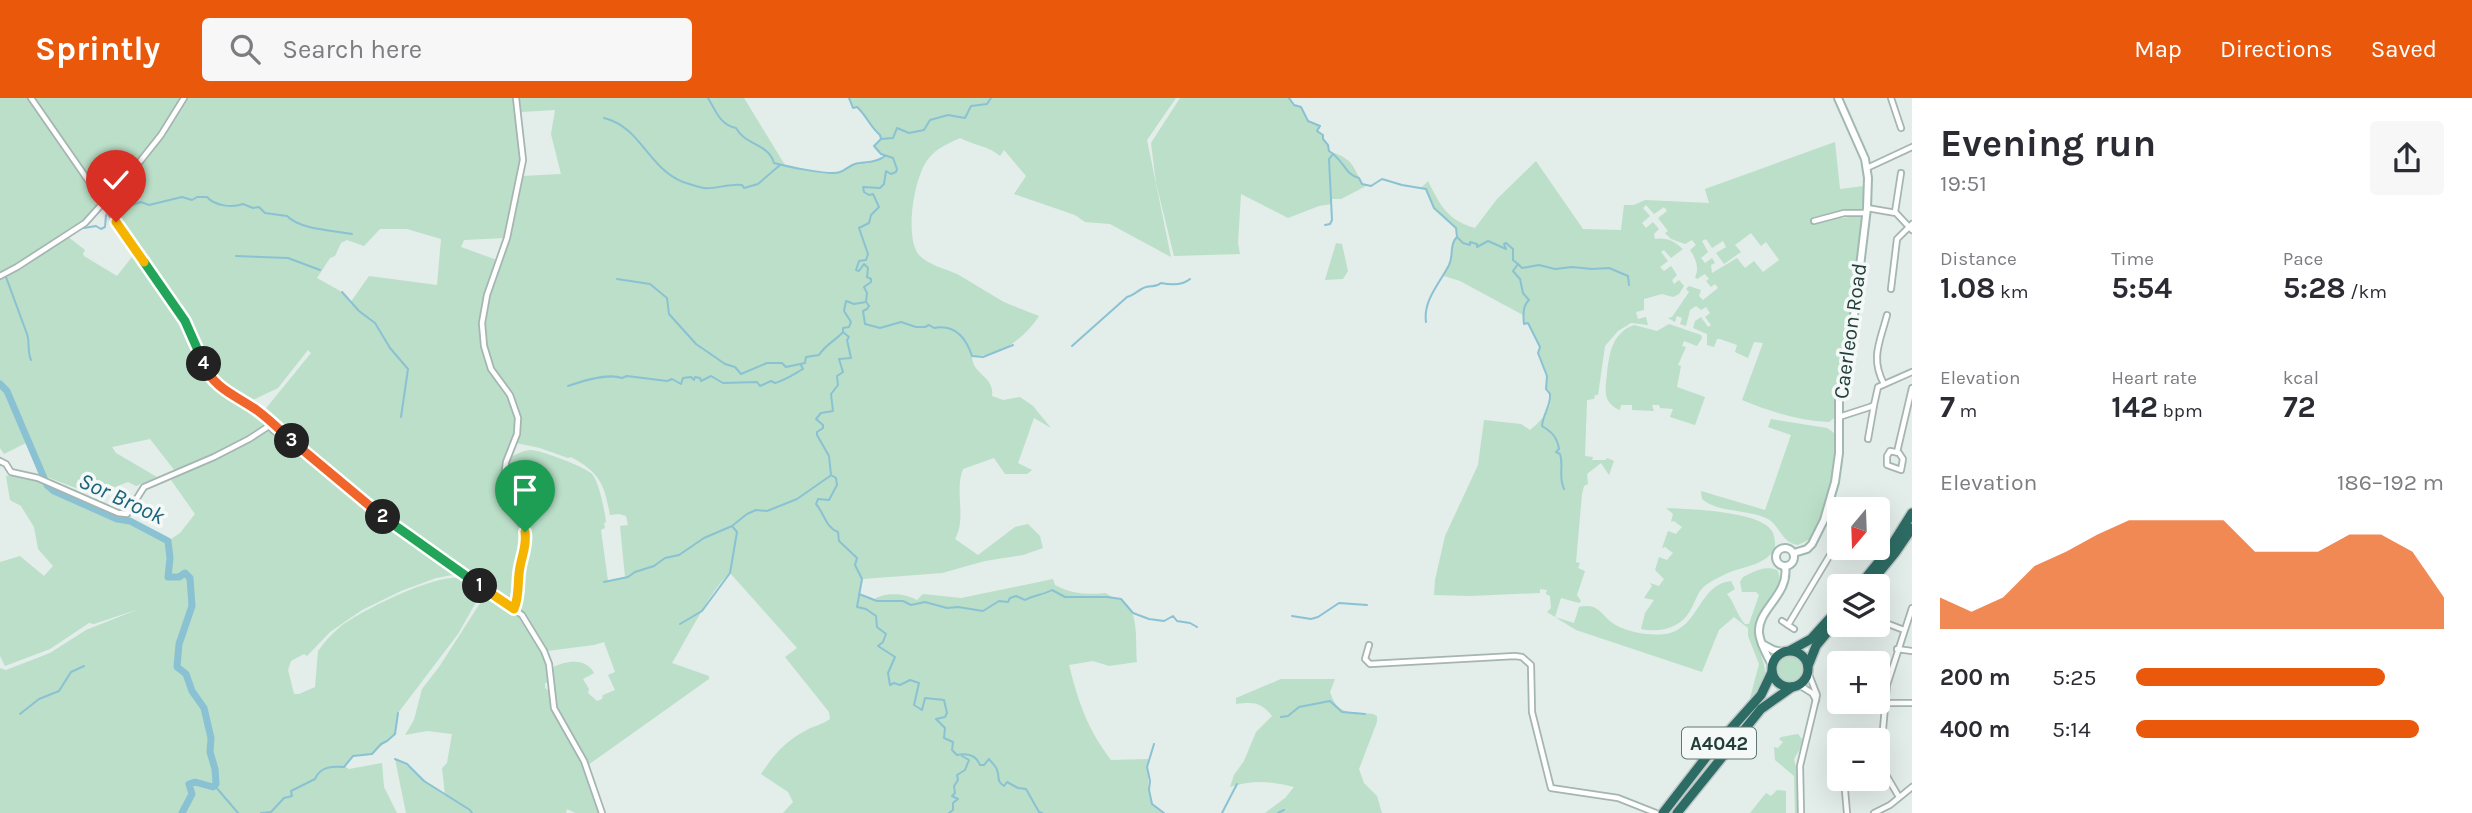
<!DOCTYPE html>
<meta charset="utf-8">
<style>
body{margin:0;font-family:Karla,sans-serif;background:#f7f7f7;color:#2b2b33;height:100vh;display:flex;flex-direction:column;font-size:26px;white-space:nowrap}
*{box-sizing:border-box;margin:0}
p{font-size:23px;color:#7c7c81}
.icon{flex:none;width:38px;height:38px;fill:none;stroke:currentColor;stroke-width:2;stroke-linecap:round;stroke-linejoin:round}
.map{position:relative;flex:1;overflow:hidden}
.panel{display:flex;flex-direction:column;background:#fff;width:560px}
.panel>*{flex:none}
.needle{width:46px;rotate:199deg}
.controls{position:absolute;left:1827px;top:399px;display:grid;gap:14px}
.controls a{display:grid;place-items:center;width:63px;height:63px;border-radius:7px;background:#fff;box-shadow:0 7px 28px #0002;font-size:35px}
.pin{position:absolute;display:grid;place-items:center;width:60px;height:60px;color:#fff;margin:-72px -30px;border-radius:50% 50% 50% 0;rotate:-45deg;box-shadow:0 0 7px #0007}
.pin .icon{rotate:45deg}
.km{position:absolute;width:35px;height:35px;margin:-18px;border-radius:50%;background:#222;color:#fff;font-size:19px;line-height:35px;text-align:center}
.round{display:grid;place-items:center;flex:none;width:74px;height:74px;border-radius:7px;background:#f7f7f7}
.head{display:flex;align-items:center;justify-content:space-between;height:119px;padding:0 28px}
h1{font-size:38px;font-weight:700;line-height:52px}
.stats{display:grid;grid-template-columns:repeat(3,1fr);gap:10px;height:119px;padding:7px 28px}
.stats div{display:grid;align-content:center}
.stats b{font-size:30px;font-weight:700}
.stats small{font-size:19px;font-weight:400}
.stats p{font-size:19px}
.chart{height:196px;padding:14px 28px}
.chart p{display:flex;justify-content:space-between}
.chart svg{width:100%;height:126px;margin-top:7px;fill:#ea580c;opacity:.7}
ul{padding:0 28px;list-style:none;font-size:23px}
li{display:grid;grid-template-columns:112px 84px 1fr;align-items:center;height:52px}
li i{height:18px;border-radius:9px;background:#ea580c}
header{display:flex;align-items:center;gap:42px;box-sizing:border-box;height:98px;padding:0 35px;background:#ea580c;color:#fff}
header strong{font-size:33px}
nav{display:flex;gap:38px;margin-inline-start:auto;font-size:24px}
.search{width:490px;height:63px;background:#f7f7f7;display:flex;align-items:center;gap:18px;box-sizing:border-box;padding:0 24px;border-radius:7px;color:#7c7c81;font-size:26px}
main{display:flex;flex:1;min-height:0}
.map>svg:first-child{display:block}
.green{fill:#bbdfc8;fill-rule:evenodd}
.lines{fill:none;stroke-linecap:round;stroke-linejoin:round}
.stream{stroke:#8ac2d3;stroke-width:2}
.river{stroke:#8ac2d3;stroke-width:7}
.street-casing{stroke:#a5b5b1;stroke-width:8}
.secondary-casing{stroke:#a1b9b2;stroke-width:10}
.highway-casing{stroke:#c1c9c8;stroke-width:12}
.street{stroke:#fff;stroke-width:4.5}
.secondary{stroke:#fff;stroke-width:6}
.highway{stroke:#2d6c64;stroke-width:9}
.split-1-casing{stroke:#fff;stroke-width:14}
.split-2-casing{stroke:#fff;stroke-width:14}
.split-3-casing{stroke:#fff;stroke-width:14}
.split-4-casing{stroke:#fff;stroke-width:14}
.split-5-casing{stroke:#fff;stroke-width:14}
.split-6-casing{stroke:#fff;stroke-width:14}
.split-1{stroke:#f5b400;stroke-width:9}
.split-2{stroke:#22a559;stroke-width:9}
.split-3{stroke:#f0652b;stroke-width:9}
.split-4{stroke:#f0652b;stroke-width:9}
.split-5{stroke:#22a559;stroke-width:9}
.split-6{stroke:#f5b400;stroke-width:9}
.labels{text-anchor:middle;stroke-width:7;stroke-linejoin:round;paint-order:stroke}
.shield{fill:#f4f9f7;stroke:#617772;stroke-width:2}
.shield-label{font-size:19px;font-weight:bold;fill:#223f39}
.street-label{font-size:21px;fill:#223f39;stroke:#f4f9f7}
.water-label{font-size:23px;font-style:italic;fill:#1a647d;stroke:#f4f9f7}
</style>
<header>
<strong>Sprintly</strong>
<div class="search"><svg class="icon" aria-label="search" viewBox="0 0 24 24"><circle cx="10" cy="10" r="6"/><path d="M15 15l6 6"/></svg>Search here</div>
<nav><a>Map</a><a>Directions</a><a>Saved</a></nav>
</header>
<main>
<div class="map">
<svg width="1912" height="715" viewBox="0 0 1912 715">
<rect width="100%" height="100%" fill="#e3ede9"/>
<g class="green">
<path d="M0,0H28L99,105L87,121L10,171L0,175Z"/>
<path d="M34,0H181C158,34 136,75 100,97Z"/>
<path d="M186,0H515L521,62L504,140L464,142L461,149L497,162C484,198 470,238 491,275C499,290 511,299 515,316C519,334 508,346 505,363C503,373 503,389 505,400C507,413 518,421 522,433C528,453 519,480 515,501L513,504L501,500L393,424L263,314L311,255L308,252L278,290L249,304L226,291L209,272L188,223L106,105V101L143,63ZM380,131H407L441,141L437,187L369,178L350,205L342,194L317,180L330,160L335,158L341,145L347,142L364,148Z"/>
<path d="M518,0H744L785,67C795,70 831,77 839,74C846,72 851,66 859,65C868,64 877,64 885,59L874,48L881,41L880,37C870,29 867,18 857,9L853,10L849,0H1176L1147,42L1171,159L1110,126L1085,124L1075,117L1014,96L1026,78L1004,52L1000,58C989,48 973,47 960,40C949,45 937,50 929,60C914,77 904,139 919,157C928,167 946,171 957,176C973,185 988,195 1004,204C1015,209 1027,213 1039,218C1024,241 999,259 972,258C972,277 995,278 992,298L1003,302L1020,299L1033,308L1051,330L1034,320L1018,365L1032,372L1027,376H1005L994,360L963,371C954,394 967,420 955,441L978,457L1015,429L1028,426L1040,438L1043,450L1023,457L985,463L942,475L863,481L859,496L873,502C885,494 904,495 917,502L923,496L961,500L1053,481L1055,487C1072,496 1087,497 1106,495C1112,500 1117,500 1122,503C1140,511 1135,547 1137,564L1109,568L1093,563L1069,567C1079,606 1087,630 1111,662L1149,661C1146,672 1149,694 1152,706L1164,715H783L793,704L788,694L761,676C773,658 785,643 805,633C813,628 822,627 830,621L829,614L785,559L797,550L730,475C710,492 687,541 672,565L709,578V581L588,667L558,614L551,570C566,563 585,559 594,575L583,581L589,591L588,595L597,603L602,601L603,597L615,592L608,577L615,574L604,544L594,547L547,553L518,509L521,472L528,451L525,428L519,421L507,396L505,380L509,360C516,356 522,353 530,352C541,352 585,369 592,376C599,384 605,414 606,424L604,425L605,430L601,432L608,483L625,479L620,428L628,427L626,418L619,416L610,417C604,385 600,375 571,359L568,360L540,350L516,345C529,298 485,279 484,235C483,205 499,176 507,147C514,124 516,101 522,78L561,76L551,36L555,12L521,14Z"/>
<path d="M1180,0H1289L1294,7L1301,9L1308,23L1320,28L1317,33L1323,37V41L1328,47L1329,53C1352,61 1352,65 1362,86L1366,88L1341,101H1332V106L1319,108L1288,120L1241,96L1238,145L1240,156L1174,158L1156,85L1151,45Z"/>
<path d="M1835,44L1840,91L1864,88L1866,92L1865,114H1838L1813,119L1815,126L1827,121L1862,118L1848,238L1834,320L1829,324C1798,322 1771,314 1742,302L1763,245L1754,244L1748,260L1735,254L1737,247L1720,241H1717L1714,249L1707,247V236L1693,230L1695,223L1701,219L1708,229L1711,227L1705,219L1710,215L1706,209L1701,212L1696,208L1690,212L1686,228L1680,226L1682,220L1677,218L1675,224L1668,220L1672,219L1689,194L1686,191L1689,188L1701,192L1699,198L1703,202L1718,190L1715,186L1711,189L1706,183L1709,181L1705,176L1697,181L1695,179C1700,170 1695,159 1690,152L1696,147L1692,142L1685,146L1671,141L1665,135L1668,133L1658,120L1667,113L1664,109L1654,116L1646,107L1643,110L1650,118L1642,125L1646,130L1653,124L1659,131L1654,136L1655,141C1667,139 1674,143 1683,151L1671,160L1664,152L1661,154L1668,163L1660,169L1664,173L1671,168L1677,177L1672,182L1674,186L1679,182L1684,188L1679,196L1673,199L1662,196L1644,201V212L1636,214L1638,221L1646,219L1648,227L1631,225L1618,233L1605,248L1598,297H1595L1594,301L1587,302L1585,358L1593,359L1592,362H1606L1607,360L1614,363L1609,377L1601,365L1587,376L1588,386L1584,388L1582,396L1576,464L1580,465L1578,470L1585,473L1577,497L1581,503L1579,505L1561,500L1555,519L1574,525L1579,509C1597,505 1599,514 1611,524C1626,535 1653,539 1670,535C1699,527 1700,486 1731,483L1735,491L1727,496C1735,505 1736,516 1745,526H1749L1759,497L1756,494H1742L1740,484L1743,479C1754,474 1764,467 1777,472C1788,490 1761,511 1756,527C1749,552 1785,575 1749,604L1759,566L1748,538V530L1734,519L1719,532L1702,574L1576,532L1547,514L1551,510L1550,498L1546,496L1547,492L1540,491V495L1470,498L1434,497L1435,482L1445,438L1478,367L1484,322L1521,326L1530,332C1541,323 1559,305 1546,291L1547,278L1538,255L1540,249L1528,226H1524L1523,217L1460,183L1444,178L1451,163L1452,145L1457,138L1456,130L1434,110L1426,91L1421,90L1428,83C1440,107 1447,122 1475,130L1497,101L1536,63L1583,131L1621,132L1624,107H1634L1645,102L1709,105L1705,91ZM1751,135L1761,148L1766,144L1779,162L1763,174L1754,163L1745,170L1737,160L1712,175L1711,167L1715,165L1712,160L1705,165L1701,160L1708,154L1702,143L1706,141L1712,150L1723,143L1726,149L1716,155L1724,166L1741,154L1735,147Z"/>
<path d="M67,138L85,152L83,156L84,158L117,178L135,155C154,181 174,207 189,237C195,249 197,266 205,277C219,299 249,303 264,325L262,330L207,360L175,373L150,341L112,349L116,355L157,379L136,388L128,384L94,397L42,377L28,344L4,356L0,350V181Z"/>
<path d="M1336,145L1342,146L1348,173L1343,181L1325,182Z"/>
<path d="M1669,226L1701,237L1702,240L1697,248L1684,243L1682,248L1686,249L1678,267L1681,268L1677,289L1705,299L1695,327L1670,319L1673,311L1660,310L1659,307H1652L1654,313L1632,312V307H1621L1620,312C1603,305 1605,293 1607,276C1609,256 1612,235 1634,227L1657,233Z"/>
<path d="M1771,321L1827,330L1834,335C1839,370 1828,412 1811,443L1808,442L1798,447C1781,445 1780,426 1766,420C1747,411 1718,415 1702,401L1701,393L1765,412L1791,337L1768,329Z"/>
<path d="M267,332H271L385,424L458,476L436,480L401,493L362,512L330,534L307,558L304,556L291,563L288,572L294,596H299L315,589L318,553C324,544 332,536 340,529C360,513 441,472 465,481C469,483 474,488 478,490L479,496L476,504L458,536L398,615L395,636L372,656L353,658L344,668L349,671L382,665L384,689L397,715H0V570L6,572L50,555L86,532L139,511L94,526L89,525L50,551L5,568L0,558V464L20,458L44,478L53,468L38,451L34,429L21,408L10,402L6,378C21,376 42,383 54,393L116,421L130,423L168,443L180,435L195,416L171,382L243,347Z"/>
<path d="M1666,410C1689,411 1760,413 1772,433C1775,438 1775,444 1775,449C1768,467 1744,468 1728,475C1718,480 1707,484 1700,493C1696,499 1694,506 1690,513C1680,530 1660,535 1641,531L1645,515L1654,502L1644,500L1652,488L1650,485L1659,488L1664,481L1655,472L1659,459L1667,462L1673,455L1665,449L1662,450L1668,433L1676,436L1682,429L1674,423L1671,424L1673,416Z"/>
<path d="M486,496L518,518L543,556L549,584L545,585V590L548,592L551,607L582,666L600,715H575L567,711L566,715H406L395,661C414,669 427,687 445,697L442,670L447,665L452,636L427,633L405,637L414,622L422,591L439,569Z"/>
<circle cx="1791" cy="572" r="15"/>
<path d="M1281,581H1335L1330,594C1338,619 1351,613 1373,616L1377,618V624L1359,671L1364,685L1377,698L1382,715H1265L1285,700L1294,689C1271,683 1252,682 1230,689L1234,677L1244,663L1256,634L1272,618C1261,604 1254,604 1236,606V600Z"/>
<path d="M1798,636L1802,641V647L1794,661L1797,673L1798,715H1795L1794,678L1775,662L1774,649L1778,650L1783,644L1779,641L1781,639Z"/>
<path d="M1777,692L1786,693V715H1750L1766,695L1771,698Z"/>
</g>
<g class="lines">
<g class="stream">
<path d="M708,0C716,13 720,27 736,30C746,48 768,45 774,65C785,68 831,78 840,74C847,72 851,65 860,65C868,64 878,64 885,58"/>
<path d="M849,0L853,10L857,9C867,18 870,29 880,37L881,41"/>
<path d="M991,0L987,6L971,8L965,20L948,17L930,22L924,32L909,35L897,30L893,40L881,41L874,48L881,56L893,60L897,71L896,74L891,76L886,73L884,86L880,90L863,89L864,94L869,97L873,96L879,109L871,117L869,125L859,130L868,156L866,162L859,163L856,172L859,173L864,166L868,170L867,179L871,181V184L864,189L867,195L866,204L854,206L846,203L844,213L851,224L849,229L843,230V234L849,239L847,242L851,260L839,261L843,274L837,278L838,287L831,296L833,313L821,315L816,321L823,327V330L817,334V337L829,358L831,377L836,380L837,387L829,402L818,401L816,406C824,415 826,430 838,434L839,443L857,460L855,467L862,481L857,509L866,511L876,518L877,529L886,536L883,544L878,548L895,559L888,575L890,587L894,585L900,587L910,582L919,585L914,607L922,612L925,600L944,602L947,615L945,619L936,621L945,630L944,640L953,644L952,652L957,657C967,655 976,656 980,667H984L989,661C991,664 996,668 997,672C1000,679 996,683 1004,688L1007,684L1018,690L1026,691L1039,714L1042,715"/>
<path d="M1289,0L1294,7L1301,9L1308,23L1320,28L1317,33L1323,37V41L1328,47L1329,53C1344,62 1345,77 1359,80L1362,86L1371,88L1382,81L1402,87L1426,91L1434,110L1456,130L1457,139L1463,145L1470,147V144L1477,146V149L1488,143L1506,151L1504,146L1506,145L1513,151V162L1518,166L1513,173L1520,181L1523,195L1529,202C1523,207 1523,218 1524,226L1528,225L1540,249L1538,255L1547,278L1546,291L1550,296C1551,309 1543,315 1542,328C1552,334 1557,339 1559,351L1556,354L1560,356C1564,368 1558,378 1564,391"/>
<path d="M604,20C641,29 647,69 683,84C689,86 698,89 704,90C712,92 731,85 742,87L744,90L758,86L780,67"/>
<path d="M111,114L141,104L149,107L182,99L192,102L197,99H207C215,108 232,110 243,106L253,110L259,109L265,115L287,118C301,132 333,132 352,136"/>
<path d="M1325,127L1330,126L1332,122L1329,61L1333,56"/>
<path d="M84,130L96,128L101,131L105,129L106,117"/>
<path d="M236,158L288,160L320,172"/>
<path d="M1518,166L1522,170L1539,167L1555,171L1572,169L1592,171L1609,170L1628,178L1629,187"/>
<path d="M6,179L27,236C30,245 27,253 31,262"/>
<path d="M617,181L650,186L667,200L669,216L696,246L725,266L735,269L741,276L767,265H782L786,269L805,265L806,259L819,257C826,246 835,243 843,234"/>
<path d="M342,194L359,213L375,225L390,250L408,271L401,319"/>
<path d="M867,205L869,208L867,211L863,213L865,226L880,230L901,224L916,229H925L929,227L934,230C955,226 966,240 972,258L983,259L1013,247"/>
<path d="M1426,224C1423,202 1440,185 1449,167C1454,157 1449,148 1456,140"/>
<path d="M1072,248L1127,199C1135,197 1139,191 1146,189C1152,187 1155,190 1161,185C1171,187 1182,188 1190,181"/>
<path d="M568,288C582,283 609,275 622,280L627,278L667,283L672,281L681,286L683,280L691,279L694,282L695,279L700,280L701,283L711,278L723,285L757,284L760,288L771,283L775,285C786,282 794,276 803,271L801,267"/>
<path d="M604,484L628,479L635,474L654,468L665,460L679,457L704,440L732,428L747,416L756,412L767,413L797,401L830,378"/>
<path d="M859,496L877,503H903L911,507L925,504L947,510L958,509L983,513L999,503L1008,504L1010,500L1016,498L1025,502C1034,497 1043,497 1052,492L1065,499H1107L1121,501L1133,515L1149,521L1164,523L1173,518L1177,523L1190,525L1197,529"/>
<path d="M1292,518L1311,521L1318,519L1339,505L1367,507"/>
<path d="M680,526L702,513L730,475L737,434L732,428"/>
<path d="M20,616L39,601L59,593L71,574L84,568"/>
<path d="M1281,619L1288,618L1299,609L1330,603L1342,614L1365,616"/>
<path d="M1154,646L1147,669L1150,683L1149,692L1152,706L1164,715"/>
<path d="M395,661L407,666L424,683L470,712L472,715"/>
<path d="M215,688L238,715"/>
<path d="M261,715L271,714L284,700L292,698L291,693L315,681C320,669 331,668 344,669L353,658L372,656L381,646L387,643L395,636L398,615"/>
<path d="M949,715L953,712V705L958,701L952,698L955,695L954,688L958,682L957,677L965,672L969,662L962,658"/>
<path d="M1222,715L1237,686"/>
<path d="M1278,715L1284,712"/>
</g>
<path class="river" d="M0,286L7,293L47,387L54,393L117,421L130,423L168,443L170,460L168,479H179L185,475L190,480L192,508L179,546L177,569L186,576L192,593L204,610L211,640L210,654L215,671L216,686L213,689L195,684L189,686L192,696L182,715"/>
<g class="street-casing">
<g id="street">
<path d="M31,0L169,199L194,242L206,273L224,292L258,314L388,423L522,517L544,553L549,566L554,610L584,663L602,715"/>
<path d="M1891,0L1901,30"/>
<path d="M1867,70L1912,49"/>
<path d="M101,102L134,71L161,37L184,0"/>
<path d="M1867,110L1896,115L1912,132"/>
<path d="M1895,114L1901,75"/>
<path d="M1814,123L1844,115H1866"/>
<path d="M0,178L17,169L85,125L103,105"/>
<path d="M1891,191L1897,141L1912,126"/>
<path d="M1884,286C1870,260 1880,244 1887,217"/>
<path d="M1839,319L1870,309L1874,307L1878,289L1912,274"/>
<path d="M263,320L273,332L298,351"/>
<path d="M1868,341L1874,307"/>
<path d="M1890,353L1899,355L1903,361L1901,372L1887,367V358Z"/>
<path d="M1897,354L1912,290"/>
<path d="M0,363L6,366L11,374L38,380L118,415L127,416L144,389L214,359L249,341L269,328"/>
<path d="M1828,412L1839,417"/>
<path d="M514,511L517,504L519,471L526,442L523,428L515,419L506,399L504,380L506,364L517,336L518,320L510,297L491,271L484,248L482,225L487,197L507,140L523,62L516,0"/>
<path d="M1878,522L1904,532"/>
<path d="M1782,523L1794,531"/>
<path d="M1788,527L1833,452L1839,430"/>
<path d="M1843,535L1847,527"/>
<path d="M1369,547L1365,561L1370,566L1515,558L1522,559L1531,567L1532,614L1551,690L1618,700L1656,715"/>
<path d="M1897,551L1912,553"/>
<path d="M1878,579L1889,580"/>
<path d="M1799,587L1812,595L1816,602"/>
<path d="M1833,602L1836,583L1839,577"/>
<path d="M1886,605H1912"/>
<path d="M1844,681L1847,715"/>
<path d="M1899,699L1882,670L1881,653L1887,587L1912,510"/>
<path d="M1801,715L1800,668L1817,597L1808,574"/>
<path d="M1874,715L1890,707L1912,689"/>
</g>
</g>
<g class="secondary-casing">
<g id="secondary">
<circle cx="1785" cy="459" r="9"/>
<path d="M1794,455L1807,451L1812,446L1824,422L1835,384L1839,355V299L1849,260L1867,110L1868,80L1865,61L1838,0"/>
<path d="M1762,546L1773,552L1782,554"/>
<path d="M1772,567C1767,557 1760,546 1759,535C1757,511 1790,497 1785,468"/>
</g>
</g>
<g class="highway-casing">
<g id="highway">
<path d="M1859,488L1890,450L1912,415"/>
<path d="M1868,488L1895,455L1912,430"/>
<path d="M1791,552L1811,541L1839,510"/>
<circle cx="1790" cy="571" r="18"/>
<path d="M1808,568L1816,548L1839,520"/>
<path d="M1663,715L1711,653L1761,597L1772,574"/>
<path d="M1677,715L1761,611L1792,589"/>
</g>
</g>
<use href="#street" class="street"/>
<use href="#secondary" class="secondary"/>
<use href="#highway" class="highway"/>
</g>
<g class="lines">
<g class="split-1-casing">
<path id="split-1" d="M480,488L514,511C520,497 517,483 520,469C522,457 527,448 525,434"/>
</g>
<g class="split-2-casing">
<path id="split-2" d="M383,419L480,488"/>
</g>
<g class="split-3-casing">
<path id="split-3" d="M292,343L383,419"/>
</g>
<g class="split-4-casing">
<path id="split-4" d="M204,266C212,290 239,299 258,313C270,322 281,333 292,343"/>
</g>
<g class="split-5-casing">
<path id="split-5" d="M144,164L185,223L204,266"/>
</g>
<g class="split-6-casing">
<path id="split-6" d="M116,124L144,164"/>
</g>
<use href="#split-1" class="split-1"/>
<use href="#split-2" class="split-2"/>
<use href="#split-3" class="split-3"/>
<use href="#split-4" class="split-4"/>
<use href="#split-5" class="split-5"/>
<use href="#split-6" class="split-6"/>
</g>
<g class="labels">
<rect class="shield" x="1682" y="629.5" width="74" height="31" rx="5"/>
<g class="shield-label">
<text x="1719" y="652">A4042</text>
</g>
<g class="street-label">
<text transform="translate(1850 233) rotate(-82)" y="7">Caerleon Road</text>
</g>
<g class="water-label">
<text transform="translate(122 400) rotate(25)" y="8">Sor Brook</text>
</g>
</g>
</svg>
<div class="controls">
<a><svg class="needle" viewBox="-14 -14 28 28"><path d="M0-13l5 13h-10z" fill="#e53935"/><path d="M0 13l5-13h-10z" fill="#7c7c81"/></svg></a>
<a><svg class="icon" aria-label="layers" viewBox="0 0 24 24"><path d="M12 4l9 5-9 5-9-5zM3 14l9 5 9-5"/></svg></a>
<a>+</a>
<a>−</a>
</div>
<div class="pin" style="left:525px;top:434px;background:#1e9e55"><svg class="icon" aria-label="arrive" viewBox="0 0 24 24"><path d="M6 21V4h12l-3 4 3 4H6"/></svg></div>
<div class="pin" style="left:116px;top:124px;background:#d93025"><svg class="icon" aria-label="check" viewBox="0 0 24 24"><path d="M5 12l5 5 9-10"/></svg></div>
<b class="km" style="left:480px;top:488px">1</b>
<b class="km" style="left:383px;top:419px">2</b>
<b class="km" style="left:292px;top:343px">3</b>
<b class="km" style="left:204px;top:266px">4</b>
</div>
<section class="panel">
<div class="head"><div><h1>Evening run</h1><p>19:51</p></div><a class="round"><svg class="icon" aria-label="share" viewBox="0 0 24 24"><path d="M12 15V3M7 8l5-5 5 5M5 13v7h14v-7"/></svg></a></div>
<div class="stats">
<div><p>Distance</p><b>1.08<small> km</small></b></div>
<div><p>Time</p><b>5:54</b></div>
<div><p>Pace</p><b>5:28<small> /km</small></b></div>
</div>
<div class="stats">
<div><p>Elevation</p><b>7<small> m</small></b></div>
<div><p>Heart rate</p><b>142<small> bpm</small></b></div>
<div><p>kcal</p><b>72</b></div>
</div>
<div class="chart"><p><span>Elevation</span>186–192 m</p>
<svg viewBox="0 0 160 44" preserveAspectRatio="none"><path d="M0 44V33L10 38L20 33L30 22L40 17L50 11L60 6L70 6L80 6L90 6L100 17L110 17L120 17L130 11L140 11L150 17L160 33V44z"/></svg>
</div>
<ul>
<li><b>200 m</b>5:25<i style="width:81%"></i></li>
<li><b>400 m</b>5:14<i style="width:92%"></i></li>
</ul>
</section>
</main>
